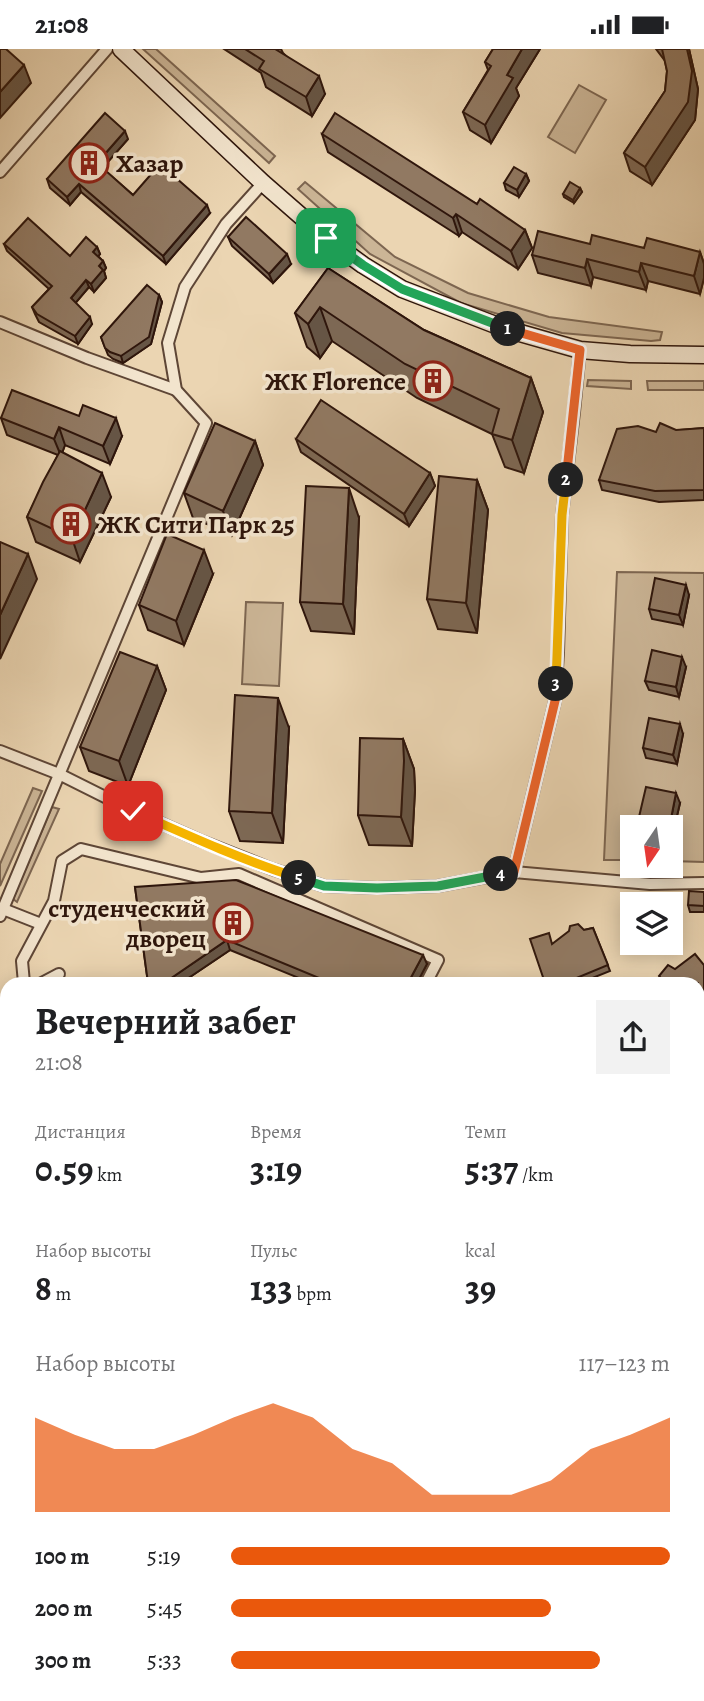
<!DOCTYPE html>
<html lang="ru">
<meta charset="utf-8">
<style>
body{margin:0;font-family:Alegreya,serif;background:#f2f2f2;color:#202124;height:100vh;display:flex;flex-direction:column;font-size:26px;white-space:nowrap}
*{box-sizing:border-box;margin:0}
p{font-size:23px;color:#757577}
.icon{flex:none;width:38px;height:38px;fill:none;stroke:currentColor;stroke-width:2;stroke-linecap:round;stroke-linejoin:round}
.map{position:relative;flex:1;overflow:hidden}
.side{position:absolute;left:0px;top:928px;width:705px;height:724px;display:flex;flex-direction:column;background:#fff;border-radius:21px 21px 0 0;box-shadow:0 4px 18px #0003}
.side>*{flex:none}
.needle{width:46px;rotate:193deg}
.buttons{position:absolute;left:620px;top:766px;display:grid;gap:14px}
.buttons a{display:grid;place-items:center;width:63px;height:63px;border-radius:0px;background:#fff;box-shadow:0 4px 18px #0003;font-size:35px}
.pin{position:absolute;display:grid;place-items:center;width:60px;height:60px;color:#fff;margin:-30px;border-radius:14px;box-shadow:0 4px 10px #0006}
.km{position:absolute;width:35px;height:35px;margin:-18px;border-radius:50%;background:#222;color:#fff;font-size:19px;line-height:35px;text-align:center}
.round{display:grid;place-items:center;flex:none;width:74px;height:74px;border-radius:0px;background:#f2f2f2}
.summary{display:flex;align-items:center;justify-content:space-between;height:119px;padding:0 35px}
h1{font-size:38px;font-weight:700;line-height:52px}
.stats{display:grid;grid-template-columns:repeat(3,1fr);gap:10px;height:119px;padding:7px 35px}
.stats div{display:grid;align-content:center}
.stats b{font-size:35px;font-weight:700}
.stats small{font-size:19px;font-weight:400}
.stats p{font-size:19px}
.chart{height:196px;padding:14px 35px}
.chart p{display:flex;justify-content:space-between}
.chart svg{width:100%;height:126px;margin-top:7px;fill:#ea580c;opacity:.7}
ul{padding:0 35px;list-style:none;font-size:23px}
li{display:grid;grid-template-columns:112px 84px 1fr;align-items:center;height:52px}
li i{height:18px;border-radius:9px;background:#ea580c}
.status{display:flex;justify-content:space-between;align-items:center;height:49px;padding:0 35px;background:#fff;direction:ltr}
.status svg{height:19px;fill:currentColor}
.map>svg:first-child{display:block}
.green{fill:#cbb596;stroke:#7d6651;stroke-width:2}
.lines{fill:none;stroke-linecap:round;stroke-linejoin:round}
.pedestrian-casing{stroke:#5e4636;stroke-width:11}
.minor-casing{stroke:#5e4636;stroke-width:14}
.secondary-casing{stroke:#2f160c;stroke-width:19}
.pedestrian{stroke:#f2e4cd;stroke-width:8}
.minor{stroke:#f2e4cd;stroke-width:10}
.secondary{stroke:#f2e4cd;stroke-width:16}
.wall{fill:#7d6854;stroke:#2f160c;stroke-width:2}
.shaded-wall{fill:#665545;stroke:#2f160c;stroke-width:2}
.building{fill:#917962;stroke:#2f160c;stroke-width:2}
.split-1-casing{stroke:#fff;stroke-width:14}
.split-2-casing{stroke:#fff;stroke-width:14}
.split-3-casing{stroke:#fff;stroke-width:14}
.split-4-casing{stroke:#fff;stroke-width:14}
.split-5-casing{stroke:#fff;stroke-width:14}
.split-6-casing{stroke:#fff;stroke-width:14}
.split-1{stroke:#22a559;stroke-width:9}
.split-2{stroke:#f0652b;stroke-width:9}
.split-3{stroke:#f5b400;stroke-width:9}
.split-4{stroke:#f0652b;stroke-width:9}
.split-5{stroke:#22a559;stroke-width:9}
.split-6{stroke:#f5b400;stroke-width:9}
.labels{text-anchor:middle;stroke-width:7;stroke-linejoin:round;paint-order:stroke}
.poi-label{font-size:26px;font-weight:bold;fill:#2f160c;stroke:#f2e4cd;text-anchor:start}
</style>
<div class="status"><b>21:08</b><svg viewBox="0 0 49 12"><path d="M0 12V9h3v3zM5 12V6h3v6zM10 12V3h3v9zM15 12V0h3v12zM26 1h20v11H26zM47 4h2v5h-2z"/></svg></div>
<div class="map">
<svg width="704" height="1652" viewBox="0 0 704 1652">
<rect width="100%" height="100%" fill="#ebd5b2"/>
<filter id="stains"><feTurbulence type="fractalNoise" baseFrequency=".00286" numOctaves="4"/><feColorMatrix values="0 0 0 0 .2 0 0 0 0 .09 0 0 0 0 .02 0 0 0 .5 -.17"/></filter>
<radialGradient id="worn" r=".72"><stop offset=".6" stop-color="#630" stop-opacity="0"/><stop offset="1" stop-color="#630" stop-opacity=".3"/></radialGradient>
<g class="green">
<path d="M143,0H156L275,107L269,114Z"/>
<path d="M579,36L606,51L575,104L548,88Z"/>
<path d="M305,133L395,208L468,244L549,268L662,283L660,291L651,292L562,284L461,254L370,205L298,140Z"/>
<path d="M588,331L631,332V340L587,337Z"/>
<path d="M647,332H704V341H648Z"/>
<path d="M617,523L704,524V813L670,812V779H632V811H604Z"/>
<path d="M246,553L283,554L279,637L242,635Z"/>
<path d="M33,739L42,742L0,837V815Z"/>
<path d="M52,758L59,760L17,853L13,850Z"/>
<path d="M0,1051L7,1052V1171L0,1186Z"/>
</g>
<g class="lines">
<g class="pedestrian-casing">
<g id="pedestrian">
<path d="M417,1645L418,1652"/>
<path d="M497,1645L500,1652"/>
<path d="M389,1652L392,1645"/>
<path d="M449,1652L474,1645"/>
</g>
</g>
<g class="minor-casing">
<g id="minor">
<path d="M0,123L107,0"/>
<path d="M0,273L87,309L176,341"/>
<path d="M0,702L59,725L133,762L199,791L272,820L324,837L377,839L438,837L514,823L650,835L704,834"/>
<path d="M514,823L555,652L558,603L562,466L574,363L580,301"/>
<path d="M3,860L41,875"/>
<path d="M0,867L206,374L176,341L168,294L185,238L226,175L263,134"/>
<path d="M24,934L22,912L54,852L62,812L81,800L201,829L239,825L438,911L426,934"/>
<path d="M42,934L59,925"/>
<path d="M0,1012L7,1015"/>
</g>
</g>
<g class="secondary-casing">
<g id="secondary">
<path d="M121,0L263,134L326,189L363,216L402,240L506,280L580,301L630,305L704,306"/>
<path d="M698,1617L704,1606"/>
<path d="M680,1652L683,1645"/>
</g>
</g>
<use href="#pedestrian" class="pedestrian"/>
<use href="#minor" class="minor"/>
<use href="#secondary" class="secondary"/>
</g>
<g class="wall">
<path d="M224,0H281L283,4L325,45L312,67L266,38L261,24Z"/>
<path d="M493,0H540L516,39L519,47L491,94L470,81L463,63L488,21L485,13Z"/>
<path d="M656,0H689L698,40L695,71L652,136L630,122L624,104L665,42L667,22L665,12Z"/>
<path d="M322,85L477,155L525,181L532,199L518,220L462,183L459,187L328,103Z"/>
<path d="M128,90L102,119L133,146L210,164L166,215L81,143L70,156L50,139L47,130Z"/>
<path d="M526,125L529,132L519,148L506,141L504,134Z"/>
<path d="M580,139L582,143L574,154L564,148L563,145Z"/>
<path d="M228,188L291,215L273,234L232,197Z"/>
<path d="M4,195L70,207L97,198L100,205L98,207L103,212L106,219L104,222L106,229L94,243L89,238L75,254L92,275L78,295L39,273L35,265L32,258L49,240L7,202Z"/>
<path d="M590,195L700,203L704,215V229L700,245L648,232L646,241L593,228L591,237L538,224L532,206Z"/>
<path d="M328,219L424,281L531,329L543,363L524,424L505,418L492,385L417,349L332,292L320,309L307,298L295,264Z"/>
<path d="M159,246L162,253L151,295L123,314L113,310L108,306L101,288Z"/>
<path d="M1,369L122,387L110,415L65,396L62,404L111,448L80,513L36,493L27,468L58,406L7,386Z"/>
<path d="M704,379V451L659,453L602,441L599,431L656,383Z"/>
<path d="M296,390L430,424L435,437L409,477L301,403Z"/>
<path d="M255,392L263,416L232,486L193,469L184,444Z"/>
<path d="M477,431L488,461L477,584L438,580L427,550Z"/>
<path d="M359,469L354,585L311,582L300,553Z"/>
<path d="M213,525L184,596L148,581L139,556Z"/>
<path d="M689,546L683,576L652,570L649,560Z"/>
<path d="M157,617L166,641L128,737L89,722L80,698Z"/>
<path d="M686,618L679,648L649,641L645,632Z"/>
<path d="M289,679L283,794L240,792L229,762Z"/>
<path d="M683,685L677,715L646,709L643,699Z"/>
<path d="M403,690L414,720L415,741L412,797L369,796L358,766Z"/>
<path d="M680,754L673,784H670V779L643,778L639,768Z"/>
<path d="M135,838L427,915L417,934H311L230,901L181,934H148Z"/>
<path d="M704,843V863H690L688,856Z"/>
<path d="M593,879L610,922L580,934H545L553,895L584,881Z"/>
<path d="M0,1229L7,1232V1269L0,1267Z"/>
<path d="M31,1645H92L94,1652H34Z"/>
<path d="M175,1645H240L241,1647L237,1649L238,1652H178Z"/>
<path d="M315,1645H352L349,1652H327L316,1647Z"/>
</g>
<g class="shaded-wall">
<path d="M522,0H540L516,39L519,47L491,94L485,76L507,26Z"/>
<path d="M687,0H689L698,40L695,71L652,136L645,118Z"/>
<path d="M24,16L31,34L0,69V43Z"/>
<path d="M319,27L325,45L312,67L306,48Z"/>
<path d="M125,82L128,90L100,122L97,114Z"/>
<path d="M526,125L529,132L519,148L517,141Z"/>
<path d="M79,135L81,143L70,156L67,148Z"/>
<path d="M580,139L582,143L574,154L573,151Z"/>
<path d="M207,156L210,164L166,215L163,207Z"/>
<path d="M456,165L462,183L459,187L453,169Z"/>
<path d="M525,181L532,199L518,220L511,202Z"/>
<path d="M97,198L100,205L96,210L93,203Z"/>
<path d="M700,203L704,215V229L700,245L694,227Z"/>
<path d="M287,205L291,215L273,234L269,225Z"/>
<path d="M587,210L593,228L591,237L585,219Z"/>
<path d="M103,212L106,219L104,222L106,229L94,243L91,235L99,217Z"/>
<path d="M641,214L648,232L646,241L639,223Z"/>
<path d="M86,231L89,238L73,257L71,249Z"/>
<path d="M159,246L162,253L151,295L123,314L121,307Z"/>
<path d="M320,258L332,292L320,309L308,275Z"/>
<path d="M90,268L92,275L78,295L75,287Z"/>
<path d="M531,329L543,363L524,424L512,391Z"/>
<path d="M116,369L122,387L110,415L103,397Z"/>
<path d="M59,378L65,396L61,407L54,390Z"/>
<path d="M255,392L263,416L232,486L223,462Z"/>
<path d="M102,424L111,448L80,513L72,489Z"/>
<path d="M430,424L435,437L409,477L404,465Z"/>
<path d="M477,431L488,461L477,584L466,554Z"/>
<path d="M349,439L359,469L354,585L343,555Z"/>
<path d="M204,501L213,525L184,596L176,572Z"/>
<path d="M28,505L37,530L0,610V566Z"/>
<path d="M686,536L689,546L683,576L679,566Z"/>
<path d="M682,608L686,618L679,648L676,638Z"/>
<path d="M157,617L166,641L128,737L119,712Z"/>
<path d="M278,649L289,679L283,794L272,764Z"/>
<path d="M680,675L683,685L677,715L673,706Z"/>
<path d="M403,690L414,720L415,741L412,797L401,768Z"/>
<path d="M676,744L680,754L673,784L670,775Z"/>
<path d="M227,891L230,901L181,934H164Z"/>
<path d="M423,906L427,915L417,934H408Z"/>
<path d="M702,956L704,963L698,970V960Z"/>
<path d="M702,982L704,989L700,992L702,996L698,1000V985Z"/>
<path d="M704,1329V1386L698,1401V1343Z"/>
<path d="M7,1437V1455L0,1471V1453Z"/>
<path d="M340,1645H352L349,1652H343Z"/>
<path d="M592,1645H616L613,1652H589Z"/>
</g>
<g class="building">
<path d="M0,0H6L24,16L0,43Z"/>
<path d="M245,0H275L319,27L306,48L259,20L264,12Z"/>
<path d="M493,0H522L507,26L513,29L485,76L463,63L491,17L485,13Z"/>
<path d="M662,0H687L692,22L688,53L645,118L624,104L665,42L667,22Z"/>
<path d="M105,64L125,82L97,114L133,146L160,115L207,156L163,207L79,135L67,148L47,130Z"/>
<path d="M335,64L477,155L480,150L525,181L511,202L456,165L453,169L322,85Z"/>
<path d="M514,118L526,125L517,141L504,134Z"/>
<path d="M570,133L580,139L573,151L563,145Z"/>
<path d="M246,168L287,205L269,225L228,188Z"/>
<path d="M28,169L70,207L86,188L97,198L93,203L103,212L99,217L103,221L91,235L86,231L71,249L90,268L75,287L37,265L32,258L52,237L4,195Z"/>
<path d="M538,182L590,195L592,186L644,199L647,189L700,203L694,227L641,214L639,223L587,210L585,219L532,206Z"/>
<path d="M328,219L424,281L531,329L512,391L492,385L499,360L405,315L320,258L308,275L295,264Z"/>
<path d="M147,236L159,246L149,288L121,307L110,303L105,299L101,288Z"/>
<path d="M12,341L79,367L83,356L116,369L103,397L59,378L54,390L1,369Z"/>
<path d="M321,351L430,424L404,465L296,390Z"/>
<path d="M215,374L255,392L223,462L184,444Z"/>
<path d="M660,374L676,381L704,379V441L655,442L599,431L617,380L638,377L656,383Z"/>
<path d="M60,402L102,424L72,489L27,468L43,433Z"/>
<path d="M439,427L477,431L466,554L427,550Z"/>
<path d="M306,437L349,439L343,555L300,553Z"/>
<path d="M167,485L204,501L176,572L139,556Z"/>
<path d="M0,493L28,505L0,566Z"/>
<path d="M655,529L686,536L679,566L649,560Z"/>
<path d="M652,601L682,608L676,638L645,632Z"/>
<path d="M120,603L157,617L119,712L80,698Z"/>
<path d="M235,646L278,649L272,764L229,762Z"/>
<path d="M649,669L680,675L673,706L643,699Z"/>
<path d="M360,689L403,690L404,712L401,768L358,766Z"/>
<path d="M646,738L676,744L670,775L639,768Z"/>
<path d="M236,831L423,906L408,934H331L227,891L164,934H148L135,838Z"/>
<path d="M689,842L704,843V857L688,856Z"/>
<path d="M578,875L584,881L593,879L608,916L574,930L576,934H545L530,890L549,884L552,895L569,882L570,877Z"/>
<path d="M695,905L704,916V954L698,960V934H665L659,927L668,916L675,920Z"/>
<path d="M698,977L702,982L698,985Z"/>
<path d="M704,1203V1329L698,1343V1218Z"/>
<path d="M0,1229L7,1232V1267L0,1264Z"/>
<path d="M0,1318L7,1321V1437L0,1453Z"/>
<path d="M180,1645H208L190,1652H183Z"/>
<path d="M551,1645H592L589,1652H548Z"/>
</g>
<g class="lines">
<g class="split-1-casing">
<path id="split-1" d="M326,189L363,216L402,240L508,280"/>
</g>
<g class="split-2-casing">
<path id="split-2" d="M508,280L580,301L566,431"/>
</g>
<g class="split-3-casing">
<path id="split-3" d="M556,635L562,466L566,431"/>
</g>
<g class="split-4-casing">
<path id="split-4" d="M501,825L514,823L555,652L556,635"/>
</g>
<g class="split-5-casing">
<path id="split-5" d="M299,829L324,837L377,839L438,837L501,825"/>
</g>
<g class="split-6-casing">
<path id="split-6" d="M133,762C187,786 242,811 299,829"/>
</g>
<use href="#split-1" class="split-1"/>
<use href="#split-2" class="split-2"/>
<use href="#split-3" class="split-3"/>
<use href="#split-4" class="split-4"/>
<use href="#split-5" class="split-5"/>
<use href="#split-6" class="split-6"/>
</g>
<defs>
<g id="building-ring" transform="scale(2.0125)"><circle r="9.5" fill="#f2e4cd" stroke="#8f2418" stroke-width="1.5"/><path d="M-4-6H4V6H1V3H-1V6H-4ZM-2.5-4.3h1.7v1.8h-1.7ZM.8-4.3h1.7v1.8H.8ZM-2.5-1h1.7V.8h-1.7ZM.8-1h1.7V.8H.8Z" fill="#8f2418"/></g>
</defs>
<g fill-rule="evenodd">
<use href="#building-ring" x="89" y="114"/>
<use href="#building-ring" x="433" y="332"/>
<use href="#building-ring" x="71" y="475"/>
<use href="#building-ring" x="233" y="874"/>
</g>
<g class="labels">
<g class="poi-label">
<text x="116" y="123">Хазар</text>
<text x="406" y="341" text-anchor="end">ЖК Florence</text>
<text x="98" y="484">ЖК Сити Парк 25</text>
<text x="206" y="868" text-anchor="end">студенческий<tspan x="206" dy="30">дворец</tspan></text>
</g>
</g>
<rect width="100%" height="100%" filter="url(#stains)"/>
<rect width="100%" height="100%" fill="url(#worn)"/>
</svg>
<div class="buttons">
<a><svg class="needle" viewBox="-14 -14 28 28"><path d="M0-13l5 13h-10z" fill="#e53935"/><path d="M0 13l5-13h-10z" fill="#757577"/></svg></a>
<a><svg class="icon" aria-label="layers" viewBox="0 0 24 24"><path d="M12 4l9 5-9 5-9-5zM3 14l9 5 9-5"/></svg></a>
</div>
<div class="pin" style="left:326px;top:189px;background:#1e9e55"><svg class="icon" aria-label="arrive" viewBox="0 0 24 24"><path d="M6 21V4h12l-3 4 3 4H6"/></svg></div>
<div class="pin" style="left:133px;top:762px;background:#d93025"><svg class="icon" aria-label="check" viewBox="0 0 24 24"><path d="M5 12l5 5 9-10"/></svg></div>
<b class="km" style="left:508px;top:280px">1</b>
<b class="km" style="left:566px;top:431px">2</b>
<b class="km" style="left:556px;top:635px">3</b>
<b class="km" style="left:501px;top:825px">4</b>
<b class="km" style="left:299px;top:829px">5</b>
<section class="side">
<div class="summary"><div><h1>Вечерний забег</h1><p>21:08</p></div><a class="round"><svg class="icon" aria-label="share" viewBox="0 0 24 24"><path d="M12 15V3M7 8l5-5 5 5M5 13v7h14v-7"/></svg></a></div>
<div class="stats">
<div><p>Дистанция</p><b>0.59<small> km</small></b></div>
<div><p>Время</p><b>3:19</b></div>
<div><p>Темп</p><b>5:37<small> /km</small></b></div>
</div>
<div class="stats">
<div><p>Набор высоты</p><b>8<small> m</small></b></div>
<div><p>Пульс</p><b>133<small> bpm</small></b></div>
<div><p>kcal</p><b>39</b></div>
</div>
<div class="chart"><p><span>Набор высоты</span>117–123 m</p>
<svg viewBox="0 0 160 44" preserveAspectRatio="none"><path d="M0 44V11L10 17L20 22L30 22L40 17L50 11L60 6L70 11L80 22L90 27L100 38L110 38L120 38L130 33L140 22L150 17L160 11V44z"/></svg>
</div>
<ul>
<li><b>100 m</b>5:19<i style="width:100%"></i></li>
<li><b>200 m</b>5:45<i style="width:73%"></i></li>
<li><b>300 m</b>5:33<i style="width:84%"></i></li>
</ul>
</section>
</div>
